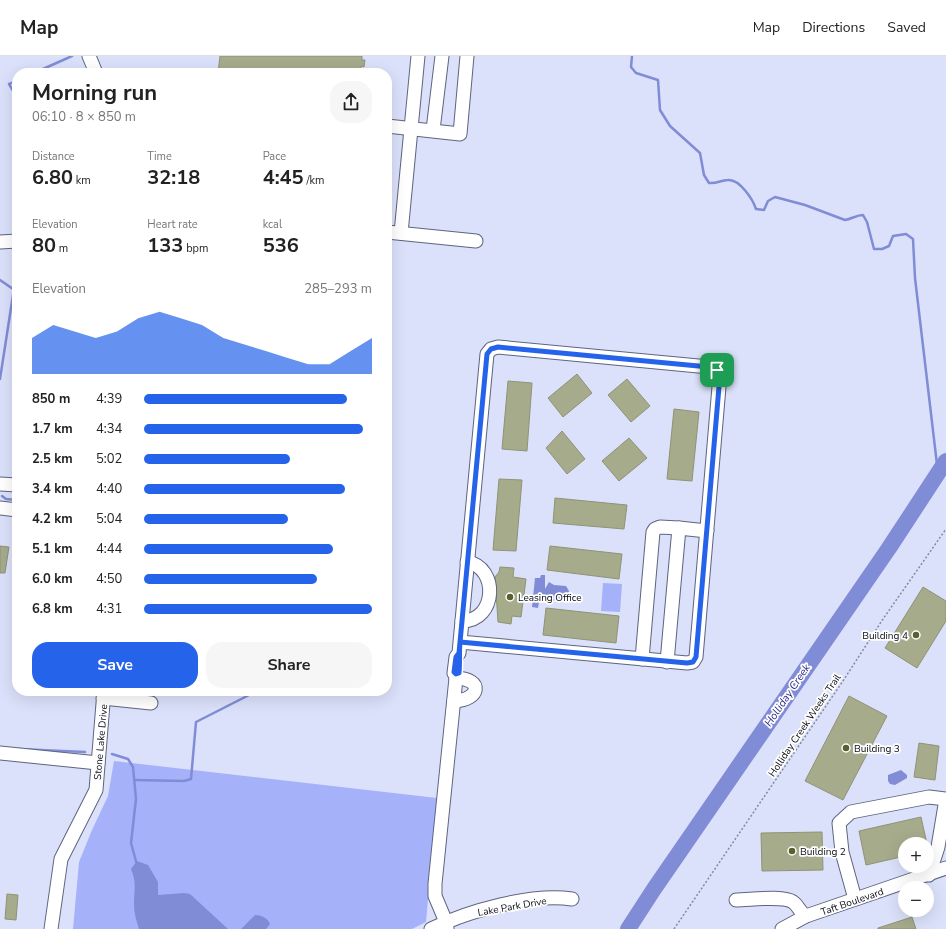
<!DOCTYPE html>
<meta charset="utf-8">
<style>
body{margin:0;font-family:"Nunito Sans",sans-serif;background:#f6f6f6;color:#222;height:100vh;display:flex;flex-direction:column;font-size:15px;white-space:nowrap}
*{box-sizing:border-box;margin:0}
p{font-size:13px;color:#767676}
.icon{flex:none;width:22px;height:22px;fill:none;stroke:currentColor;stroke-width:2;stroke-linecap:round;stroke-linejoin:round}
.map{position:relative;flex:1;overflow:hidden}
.sheet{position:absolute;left:12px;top:12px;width:380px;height:628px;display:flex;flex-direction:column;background:#fff;border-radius:16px;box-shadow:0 4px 16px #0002}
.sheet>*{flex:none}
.tools{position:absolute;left:898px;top:781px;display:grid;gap:8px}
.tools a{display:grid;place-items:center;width:36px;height:36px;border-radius:50%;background:#fff;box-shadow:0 4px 16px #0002;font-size:20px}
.pin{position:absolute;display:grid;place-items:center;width:34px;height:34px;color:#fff;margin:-17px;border-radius:8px;box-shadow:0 2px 6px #0006}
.round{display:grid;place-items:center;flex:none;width:42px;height:42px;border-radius:16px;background:#f6f6f6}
.headline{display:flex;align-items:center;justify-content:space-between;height:68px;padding:0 20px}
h1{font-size:22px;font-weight:700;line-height:30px}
.stats{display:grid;grid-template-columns:repeat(3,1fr);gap:6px;height:68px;padding:4px 20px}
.stats div{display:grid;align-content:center}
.stats b{font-size:20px;font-weight:700}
.stats small{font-size:11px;font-weight:400}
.stats p{font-size:11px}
.chart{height:112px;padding:8px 20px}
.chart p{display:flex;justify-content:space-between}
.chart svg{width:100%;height:72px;margin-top:4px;fill:#2563eb;opacity:.7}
.button{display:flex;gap:8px;margin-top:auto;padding:8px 20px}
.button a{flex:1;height:46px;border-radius:16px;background:#2563eb;color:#fff;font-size:16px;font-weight:700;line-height:46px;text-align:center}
.button a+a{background:#f6f6f6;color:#222}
ul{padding:0 20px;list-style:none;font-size:13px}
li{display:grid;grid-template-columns:64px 48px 1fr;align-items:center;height:30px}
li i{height:10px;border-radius:5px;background:#2563eb}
header{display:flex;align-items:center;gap:24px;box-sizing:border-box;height:56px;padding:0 20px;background:#fff;border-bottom:1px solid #e0e0e0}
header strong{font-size:19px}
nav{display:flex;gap:22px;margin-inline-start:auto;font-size:14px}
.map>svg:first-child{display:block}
.green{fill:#a5b2fa}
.water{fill:#808cd5}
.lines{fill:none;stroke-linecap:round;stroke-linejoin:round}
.stream{stroke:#808cd5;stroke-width:2.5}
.river{stroke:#808cd5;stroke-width:16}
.building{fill:#a6ab8c;stroke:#8f9375}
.minor-casing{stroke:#5f647f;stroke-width:15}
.path{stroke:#84899c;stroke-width:1.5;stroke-dasharray:2 2;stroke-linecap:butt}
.minor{stroke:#fff;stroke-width:13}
.route-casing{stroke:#fff;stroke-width:8}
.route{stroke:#2563eb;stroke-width:5}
.poi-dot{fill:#5a5f2d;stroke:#fff;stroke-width:1.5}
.labels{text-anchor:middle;stroke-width:3.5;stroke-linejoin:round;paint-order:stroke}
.poi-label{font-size:10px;fill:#090b15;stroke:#fff;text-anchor:start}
.street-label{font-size:10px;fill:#090b15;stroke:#fff}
.water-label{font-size:11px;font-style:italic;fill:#2e2f85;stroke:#fff}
</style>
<header>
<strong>Map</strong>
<nav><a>Map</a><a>Directions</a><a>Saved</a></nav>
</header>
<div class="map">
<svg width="946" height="873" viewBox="0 0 946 873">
<rect width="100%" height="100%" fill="#dbe1fa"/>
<g class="green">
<path d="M603,527L622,528L620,556L601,555Z"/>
<path d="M114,705L437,742L426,866L412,873H73L79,806L92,774L108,740Z"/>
</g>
<g class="water">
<path d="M541,519H545V533L549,526L554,529L566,530L569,535L567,541L563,545L557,542L553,545L550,541L540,540L538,552L532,551L535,522H540Z"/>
<path d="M901,714L907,719V722L895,729L890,728L888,725V719Z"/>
<path d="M137,805L148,809L158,826V839L184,837L190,838L228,873H139C136,864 134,857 134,848C134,833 137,828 131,813Z"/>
<path d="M255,859C261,859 268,862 270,868L266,873H241Z"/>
</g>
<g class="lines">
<g class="stream">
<path d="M632,0L631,11L636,17L658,24L660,54L670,70L700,97L704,119L709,127C717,128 721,124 728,124C740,123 753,144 756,153L764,154L768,145L775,141L805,149L845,164C852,163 856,159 863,159L867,166L874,193H882L889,190L893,180L906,178L913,183L915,222L938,417"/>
<path d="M34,17L72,0"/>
<path d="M17,25L9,28L17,42"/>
<path d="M0,224L13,233"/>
<path d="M0,323L13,239L17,196"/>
<path d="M2,440L6,443L17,444"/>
<path d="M18,693L85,696"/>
<path d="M112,698L128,703L133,711L136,743L131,787L137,809"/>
<path d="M134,724L184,725L191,723L196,666L253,637"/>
</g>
<path class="river" d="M628,873L654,833L889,492L946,405"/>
</g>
<g class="building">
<path d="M220,0H362V4H365L364,11L361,10L360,17H218Z"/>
<path d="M577,318L592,337L563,361L548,342Z"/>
<path d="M627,323L650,350L631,366L608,339Z"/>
<path d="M508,325L532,327L527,395L502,393Z"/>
<path d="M674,353L699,356L692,425L667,423Z"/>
<path d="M562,375L585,403L567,418L546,392Z"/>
<path d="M629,382L647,402L619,425L602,405Z"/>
<path d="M499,423L522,424L516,495L493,494Z"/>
<path d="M555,442L627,449L624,473L553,467Z"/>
<path d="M0,490L9,491L5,517H0Z"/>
<path d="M550,490L622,498L619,523L547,514Z"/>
<path d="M500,511L514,512L513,521L526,523L521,561L512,560L511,568L498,566L495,521L499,516Z"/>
<path d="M923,531L946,545V565L917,612L885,592Z"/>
<path d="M546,552L619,560L616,587L543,579Z"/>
<path d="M849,640L887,660L843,744L805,725Z"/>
<path d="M919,687L939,690L935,724L914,721Z"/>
<path d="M921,761L927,788H905V800L866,809L859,775Z"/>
<path d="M822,776L823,814L762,815L761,777Z"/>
<path d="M7,838L18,839L16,864L5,863Z"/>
<path d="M912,861L916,873H878V872Z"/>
</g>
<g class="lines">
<g class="minor-casing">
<g id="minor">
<path d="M89,0L96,17"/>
<path d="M387,70L460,78L467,0"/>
<path d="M433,74L442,0"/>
<path d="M387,176L476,185"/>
<path d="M401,177L418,0"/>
<path d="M0,186L17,185"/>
<path d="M0,428L17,429"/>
<path d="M0,452L17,454"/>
<path d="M462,565C497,565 499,511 467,506"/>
<path d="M642,603L653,476L655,473L660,471L679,472"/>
<path d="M667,606L679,472L707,475"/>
<path d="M103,642L151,647"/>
<path d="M454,645C480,644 484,623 456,622"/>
<path d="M0,697L98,707"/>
<path d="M855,843L842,796L839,767L851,756L929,741L946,743L938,791L929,819"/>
<path d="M736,844C750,844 783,839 793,846C799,850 799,856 806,860"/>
<path d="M51,873L61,803L96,734L104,635"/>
<path d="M431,873C468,855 531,837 572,843"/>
<path d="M447,873L446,866L435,840V828L456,622V618L454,617L456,601L459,597L487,298L491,293L498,291L709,311L717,314L720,319L696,601L693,606L687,607L460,586"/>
<path d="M782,873L806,860L946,812"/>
</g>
</g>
<path class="path" d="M674,873L843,625L883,563L946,473"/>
<use href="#minor" class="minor"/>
</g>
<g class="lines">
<g class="route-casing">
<path id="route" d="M717,314L709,311L498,291L491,293L487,298L459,597L456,601L454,616L456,618L459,617C460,606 459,597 460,586L687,607L693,606L696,601L720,319L717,314"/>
</g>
<use href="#route" class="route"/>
</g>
<g class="poi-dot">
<circle cx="510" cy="541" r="4"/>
<circle cx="916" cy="579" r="4"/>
<circle cx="846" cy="692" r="4"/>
<circle cx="792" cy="795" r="4"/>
</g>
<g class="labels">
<g class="poi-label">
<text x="518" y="545">Leasing Office</text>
<text x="908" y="583" text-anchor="end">Building 4</text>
<text x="854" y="696">Building 3</text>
<text x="800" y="799">Building 2</text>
</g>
<g class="street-label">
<text transform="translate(804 669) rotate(-56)" y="4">Holliday Creek Weeks Trail</text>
<text transform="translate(100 686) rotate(-85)" y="4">Stone Lake Drive</text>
<text transform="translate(852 845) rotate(-19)" y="4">Taft Boulevard</text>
<text transform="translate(512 850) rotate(-10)" y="4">Lake Park Drive</text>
</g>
<g class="water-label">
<text transform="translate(787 639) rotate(-56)" y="4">Holliday Creek</text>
</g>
</g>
</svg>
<div class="tools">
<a>+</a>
<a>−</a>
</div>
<div class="pin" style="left:717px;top:314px;background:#1e9e55"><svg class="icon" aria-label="arrive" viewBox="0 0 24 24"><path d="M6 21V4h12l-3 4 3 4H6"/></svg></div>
<section class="sheet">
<div class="headline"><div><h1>Morning run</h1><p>06:10 · 8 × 850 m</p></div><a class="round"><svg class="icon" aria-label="share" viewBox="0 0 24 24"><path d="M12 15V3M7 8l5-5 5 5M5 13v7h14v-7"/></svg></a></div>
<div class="stats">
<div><p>Distance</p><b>6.80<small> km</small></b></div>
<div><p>Time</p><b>32:18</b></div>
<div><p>Pace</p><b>4:45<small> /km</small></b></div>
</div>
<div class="stats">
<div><p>Elevation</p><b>80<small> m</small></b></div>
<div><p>Heart rate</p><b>133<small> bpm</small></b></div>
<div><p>kcal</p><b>536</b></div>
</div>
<div class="chart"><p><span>Elevation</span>285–293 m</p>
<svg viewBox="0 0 160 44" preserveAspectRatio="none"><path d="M0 44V22L10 14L20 18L30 22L40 18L50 10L60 6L70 10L80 14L90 22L100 26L110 30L120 34L130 38L140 38L150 30L160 22V44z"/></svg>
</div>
<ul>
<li><b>850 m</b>4:39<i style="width:89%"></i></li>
<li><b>1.7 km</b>4:34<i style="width:96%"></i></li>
<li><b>2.5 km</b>5:02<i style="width:64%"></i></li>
<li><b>3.4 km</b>4:40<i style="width:88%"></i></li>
<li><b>4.2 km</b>5:04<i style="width:63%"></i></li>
<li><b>5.1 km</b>4:44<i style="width:83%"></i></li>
<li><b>6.0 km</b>4:50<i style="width:76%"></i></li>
<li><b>6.8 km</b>4:31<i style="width:100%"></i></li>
</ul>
<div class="button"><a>Save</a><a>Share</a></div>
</section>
</div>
